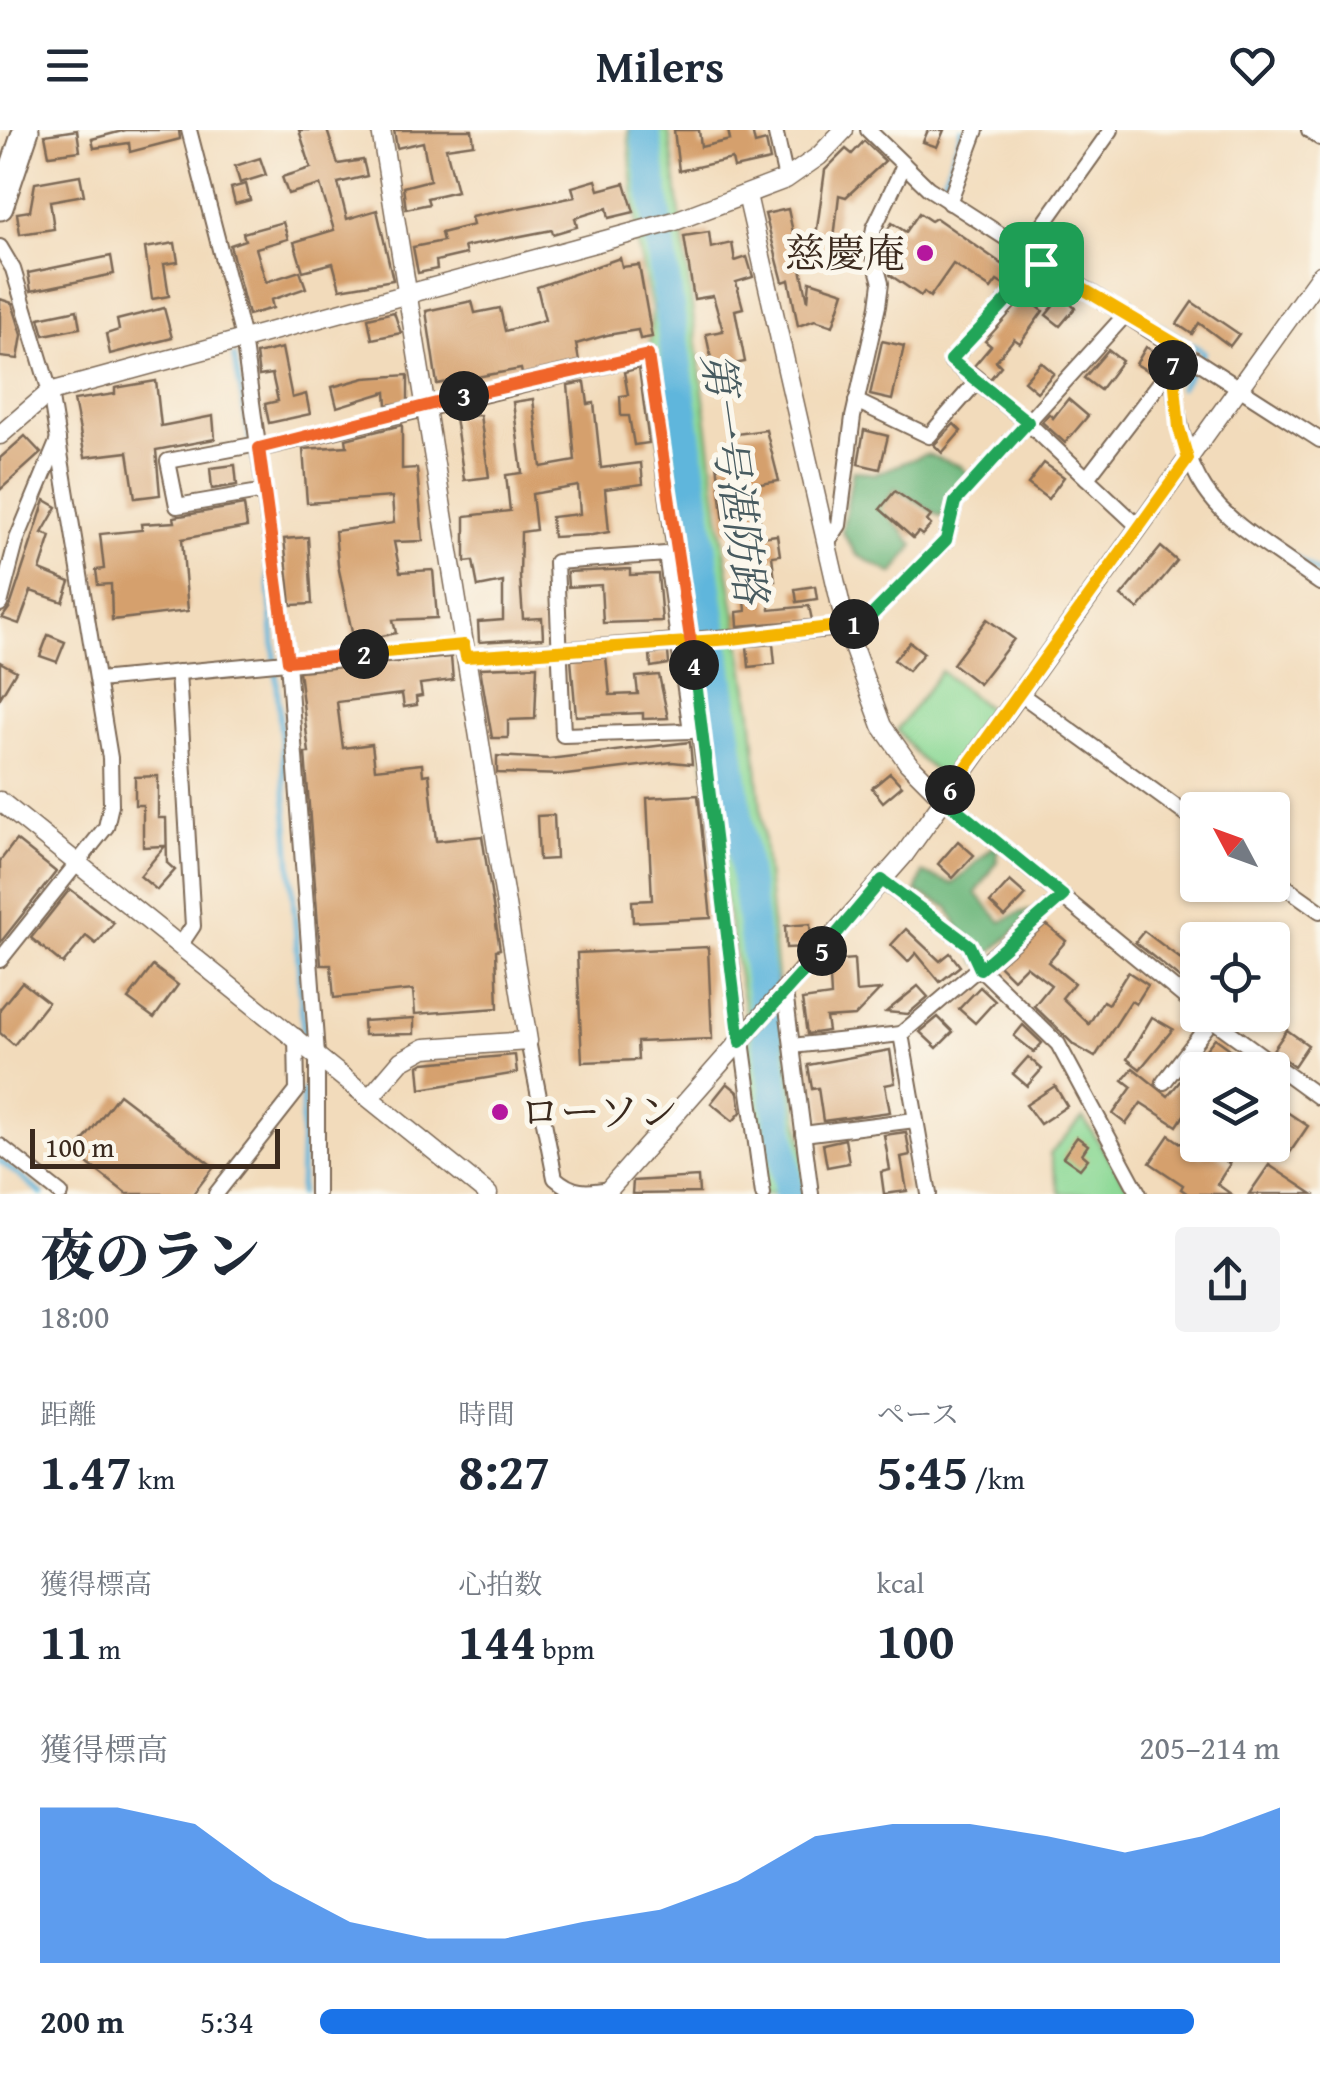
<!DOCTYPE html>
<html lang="ja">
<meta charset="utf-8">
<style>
body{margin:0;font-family:"Gentium Book Plus","Noto Serif JP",serif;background:#f2f2f3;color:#1f2937;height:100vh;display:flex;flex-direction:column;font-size:38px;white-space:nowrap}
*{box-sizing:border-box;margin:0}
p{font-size:32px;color:#747a83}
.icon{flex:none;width:55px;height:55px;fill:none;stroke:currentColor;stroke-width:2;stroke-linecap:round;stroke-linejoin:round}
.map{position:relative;height:1064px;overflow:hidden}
.panel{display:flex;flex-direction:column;background:#fff;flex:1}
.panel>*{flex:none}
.needle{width:65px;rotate:311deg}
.buttons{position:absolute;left:1180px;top:662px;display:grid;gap:20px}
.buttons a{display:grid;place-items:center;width:110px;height:110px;border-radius:10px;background:#fff;box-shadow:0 2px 8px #0004;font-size:50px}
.scale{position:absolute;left:30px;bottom:25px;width:250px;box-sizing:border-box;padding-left:10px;border:5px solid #3b2a1e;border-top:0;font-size:28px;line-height:35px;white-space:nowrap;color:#3b2a1e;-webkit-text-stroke:8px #fbf7ec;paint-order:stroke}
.pin{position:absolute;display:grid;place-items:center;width:85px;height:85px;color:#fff;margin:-42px;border-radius:20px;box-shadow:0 5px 15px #0006}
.km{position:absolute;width:50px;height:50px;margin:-25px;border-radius:50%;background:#222;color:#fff;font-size:28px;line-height:50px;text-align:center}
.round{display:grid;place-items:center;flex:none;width:105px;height:105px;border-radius:10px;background:#f2f2f3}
.summary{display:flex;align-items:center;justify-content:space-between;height:170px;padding:0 40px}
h1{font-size:55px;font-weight:800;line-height:75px}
.metrics{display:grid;grid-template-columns:repeat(3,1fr);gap:15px;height:170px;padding:10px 40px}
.metrics div{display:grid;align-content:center}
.metrics b{font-size:50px;font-weight:800}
.metrics small{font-size:28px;font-weight:400}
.metrics p{font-size:28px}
.chart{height:280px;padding:20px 40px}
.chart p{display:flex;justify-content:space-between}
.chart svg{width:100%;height:180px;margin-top:10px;fill:#1a73e8;opacity:.7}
ul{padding:0 40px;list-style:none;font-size:32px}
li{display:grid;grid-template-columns:160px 120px 1fr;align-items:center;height:75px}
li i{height:25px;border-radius:12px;background:#1a73e8}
header{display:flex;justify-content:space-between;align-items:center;height:130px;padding:0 40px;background:#fff;font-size:45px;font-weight:800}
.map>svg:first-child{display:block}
.green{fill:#8ed997;stroke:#64825a;stroke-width:2.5}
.forest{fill:#72b980;stroke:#56724f;stroke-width:2.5}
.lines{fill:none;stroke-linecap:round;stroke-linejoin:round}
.stream{stroke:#5fb6dc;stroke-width:5}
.river{stroke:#5fb6dc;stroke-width:30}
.building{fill:#d5a06d}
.minor-casing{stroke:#7b6855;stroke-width:18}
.tertiary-casing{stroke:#7b6855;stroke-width:21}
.trunk-casing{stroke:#7b6855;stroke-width:29}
.minor{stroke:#fff;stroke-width:14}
.tertiary{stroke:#fff;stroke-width:18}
.trunk{stroke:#fff;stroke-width:25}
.split-1-casing{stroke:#fff;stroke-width:20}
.split-2-casing{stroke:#fff;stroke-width:20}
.split-3-casing{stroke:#fff;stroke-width:20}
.split-4-casing{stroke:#fff;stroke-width:20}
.split-5-casing{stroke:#fff;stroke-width:20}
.split-6-casing{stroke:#fff;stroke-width:20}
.split-7-casing{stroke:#fff;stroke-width:20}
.split-8-casing{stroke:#fff;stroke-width:20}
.split-1{stroke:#22a559;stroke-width:12}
.split-2{stroke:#f5b400;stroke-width:12}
.split-3{stroke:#f0652b;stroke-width:12}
.split-4{stroke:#f0652b;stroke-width:12}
.split-5{stroke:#22a559;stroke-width:12}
.split-6{stroke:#22a559;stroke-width:12}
.split-7{stroke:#f5b400;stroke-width:12}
.split-8{stroke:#f5b400;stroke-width:12}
.poi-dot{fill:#b5179e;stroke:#fbf7ec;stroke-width:4}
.labels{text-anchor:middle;stroke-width:10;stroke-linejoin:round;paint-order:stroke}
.poi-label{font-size:40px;fill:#3b2a1e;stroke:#fbf7ec;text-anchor:end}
.water-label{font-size:42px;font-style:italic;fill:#485b60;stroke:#fbf7ec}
</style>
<header><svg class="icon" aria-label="menu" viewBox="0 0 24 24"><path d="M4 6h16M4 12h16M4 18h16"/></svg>Milers<svg class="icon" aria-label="heart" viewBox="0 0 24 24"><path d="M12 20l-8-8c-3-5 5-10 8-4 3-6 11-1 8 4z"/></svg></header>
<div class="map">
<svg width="1320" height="1064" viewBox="0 0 1320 1064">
<rect width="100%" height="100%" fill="#fbf7ec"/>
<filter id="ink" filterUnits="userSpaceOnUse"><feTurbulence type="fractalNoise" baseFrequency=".01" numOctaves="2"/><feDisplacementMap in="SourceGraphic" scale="20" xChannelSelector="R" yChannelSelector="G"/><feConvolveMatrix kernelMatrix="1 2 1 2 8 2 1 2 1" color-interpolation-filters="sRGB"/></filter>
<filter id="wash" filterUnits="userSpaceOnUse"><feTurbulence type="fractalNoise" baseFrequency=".0048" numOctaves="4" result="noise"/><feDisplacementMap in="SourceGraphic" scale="40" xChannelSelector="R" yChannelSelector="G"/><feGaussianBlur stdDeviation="2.25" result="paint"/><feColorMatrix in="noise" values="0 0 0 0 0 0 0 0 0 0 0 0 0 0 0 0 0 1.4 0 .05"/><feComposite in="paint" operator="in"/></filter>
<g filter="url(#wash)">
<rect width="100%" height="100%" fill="#f2dbbb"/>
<g class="green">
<path d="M628,0H669L719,385L752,584L779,869L811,1064H763L745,944L749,902L719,736L649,231L652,180L638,117Z"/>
<path d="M941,541L992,582L945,649L919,628L897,600Z"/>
<path d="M1083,988L1133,1064H1060L1050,1024Z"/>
</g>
<g class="forest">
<path d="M926,324L961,336L970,346L941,387L895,358L882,378L914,415L893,444L857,425L842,402L853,340L875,344Z"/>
<path d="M997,713V732L976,763L1001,792L1021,782L1038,781L978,834L948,777L916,762L923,743L953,754Z"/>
</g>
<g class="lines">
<g class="stream">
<path d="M949,61L942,54L962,0"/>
<path d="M1091,155L1204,222L1180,258"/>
<path d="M234,226L254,332"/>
<path d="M1273,412L1320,444"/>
<path d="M268,437L304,909"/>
<path d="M0,1031L42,1064"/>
<path d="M300,1064L303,960"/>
</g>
<path class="river" d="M645,0L789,1064"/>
</g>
<g id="blocks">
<g class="building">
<path d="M77,0L80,21L49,25L45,5Z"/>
<path d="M126,0H179L180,9L130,22L129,13L94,18L92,9Z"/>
<path d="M299,0H327L338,34L363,30L367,46L338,53L347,89L377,80L393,150L340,159L333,133L303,141L294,112L334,100L320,55L288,64L282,47L311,38Z"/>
<path d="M394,0H472L474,14L446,18L457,61L427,68L429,74L406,79L403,57L430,50L429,44L423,12L397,18Z"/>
<path d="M674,0H699L701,17L730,10L728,0H752L755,14L766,11L770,30L734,38L732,29L679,41Z"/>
<path d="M928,0H944L937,17L923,12Z"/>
<path d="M864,11L885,31L846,67L839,65L834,109L816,106L825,40L846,19L852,24Z"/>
<path d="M260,28L266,45L240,53L235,36Z"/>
<path d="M80,45L84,65L50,71L54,99L20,104L17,83L30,81L35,53Z"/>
<path d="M596,50L599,60L625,53L634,82L609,88L607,78L575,88L577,97L553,104L552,100L464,117L466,124L436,131L437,139L418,143L413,117L443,111L441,103L473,95L471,87L575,67L572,57Z"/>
<path d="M246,54L250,70L235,74L231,58Z"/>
<path d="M788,79L808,171L810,151L844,162L833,196L815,190L798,196L789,150L783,152L765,84Z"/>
<path d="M919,83L931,91L936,88L1015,143L1008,153L1005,156L997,151L991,159L953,134L930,167L924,162L921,166L890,145L892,131L884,124L892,113L883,106L892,93L906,102Z"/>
<path d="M283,92L288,109L256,118L266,152L300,141L306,158L271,170L273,178L248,185L230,115L245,110L243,103Z"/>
<path d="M709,102L711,118L732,113L735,131L747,127L753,147L736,152L743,178L735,180L745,232L713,238L706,204L723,201L713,166L694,169L684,106Z"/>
<path d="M175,113L178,132L164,134L169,166L152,169L145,118Z"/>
<path d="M111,126L114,144L31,161L28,143Z"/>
<path d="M620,128L622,137L639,135L652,207L640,209L638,200L607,205L576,214L579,231L522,244L521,239L437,254L426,181L472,171L475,183L500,178L505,201L545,190L537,157Z"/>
<path d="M1025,166L1043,181L1020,213L1014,209L996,231L1001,236L990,249L974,236L991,216L985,211Z"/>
<path d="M1062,166L1075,178L1060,196L1046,185Z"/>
<path d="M0,169L12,173L22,205L18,229L0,227Z"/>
<path d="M1192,172L1239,204L1230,216L1199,193L1192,204L1177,194Z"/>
<path d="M164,178L172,208L110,224L106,204L119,200L117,190Z"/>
<path d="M77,180L80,198L44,205L39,188Z"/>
<path d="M394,182L401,203L372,209L368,188Z"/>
<path d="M882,211L904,216L892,270L870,265Z"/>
<path d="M1146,217L1165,228L1153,244L1136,234Z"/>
<path d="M282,218L292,268L306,264L310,284L269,293L265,274L278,271L272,244L259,246L256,224Z"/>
<path d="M1108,220L1122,231L1100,260L1084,248Z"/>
<path d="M1041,232L1054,243L1037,262L1024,251Z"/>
<path d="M639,238L649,313L634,315L629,286H621L620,266L628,265L624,242Z"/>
<path d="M408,245V272L387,275L386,262L337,277L332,257L365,248Z"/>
<path d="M156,251L161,296L213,286L215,309L156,320L160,365L135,368L128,322L85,327L74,270L115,264V258Z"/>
<path d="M585,252L588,274L594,273L601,338L641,333L643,354L605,359L609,402L592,405L553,407L551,387L580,384L578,356L532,364L536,400L521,402L520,447L523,489L542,488L543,508L479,512L478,492L503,490V452L478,457L473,431L465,432V386L510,381L506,345L522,343L513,272L533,269L541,337L575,331L568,255Z"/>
<path d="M1068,269L1088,286L1065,313L1042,292L1049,284L1053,288Z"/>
<path d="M480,285L489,347L464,350L455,287Z"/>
<path d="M954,294L961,301L942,323L934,315Z"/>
<path d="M402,295V339L417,338L423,411L394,412L400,442L433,440L437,488L393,490L396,503L354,512L338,435L335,401L394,393L392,367L307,373L303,319L347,316L346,309Z"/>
<path d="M766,300L779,351L755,355L762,407L777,405L780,425L772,426L775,451H767L770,480L809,476L812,490L738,496L737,482L746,481L739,399L725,401L717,333L733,331L729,305Z"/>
<path d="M864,300L888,306L880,339L858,334Z"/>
<path d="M25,306L41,323L0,360V328Z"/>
<path d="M1044,333L1064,347L1048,369L1028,354Z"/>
<path d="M235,335L237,355L212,359L210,338Z"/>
<path d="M895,361L931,386L927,391L931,395L922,405L918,402L913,408L880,379Z"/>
<path d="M45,370L57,377L42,403L51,406L40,440L70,452L63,472L31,461L19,494L2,488L10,477Z"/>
<path d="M244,375L247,397L182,409L188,481L112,490L111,454L98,455L96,440L104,439L100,404L142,400L141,394L175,392L174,387Z"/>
<path d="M308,407L312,474L291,475L284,409Z"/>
<path d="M1161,417L1177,431L1138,479L1121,466Z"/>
<path d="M630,439V445L658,444L662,491L603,493L601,455L568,457L567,442Z"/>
<path d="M815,456L817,469L797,472L795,459Z"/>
<path d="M987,489L1014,509L979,554L953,534Z"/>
<path d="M48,505L65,512L57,532L40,526Z"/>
<path d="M910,512L924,523L908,541L894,530Z"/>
<path d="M773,514L775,534L749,537L747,516Z"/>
<path d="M668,522L669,534L651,537L650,524Z"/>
<path d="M451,527L453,550L420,554L422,566L416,567L417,575L404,577L402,564L337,572L343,618L372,614L375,639L422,634L423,645L429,644L436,711L482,706L500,819L496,820L498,878L415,884L413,860L334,868L331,835H321L305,623H309L299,541Z"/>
<path d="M606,527L610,565L638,564L636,547L659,545L668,588L643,589V583L576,586L571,530Z"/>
<path d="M0,532L16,541L0,568Z"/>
<path d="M537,536L535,589L508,590V608H492L480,538Z"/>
<path d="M690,612L692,634L672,632L566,645L497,643V626L549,629Z"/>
<path d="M890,643L902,656L883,672L872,658Z"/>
<path d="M158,646V688H166L167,733L175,740L157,760L140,746L165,716L143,717V675H135V647Z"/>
<path d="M698,665L711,788L633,792L632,771L652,770L647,668Z"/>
<path d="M554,685L556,729L539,730L537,686Z"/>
<path d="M16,710L56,742L0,813V731Z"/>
<path d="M958,711L974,725L953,748L938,734Z"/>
<path d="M1010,751L1026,765L1005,787L990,773Z"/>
<path d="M70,759L114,793L96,814L86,806L63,834L31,808Z"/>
<path d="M810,794L811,811L807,817L786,818L785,796Z"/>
<path d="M1046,794L1066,811L1048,832L1074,853L1062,868L1089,894L1103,871L1108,874L1128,842L1148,855L1136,874L1131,871L1095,927L1074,915L1034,876L1051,855L1026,836L1013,849L999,835Z"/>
<path d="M906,799L940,831L950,823L960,836L940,852L916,823L908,832L891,815Z"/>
<path d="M1144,801L1198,842V863L1135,812Z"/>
<path d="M708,817L712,909L637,912L638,930L582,932L577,823Z"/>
<path d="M854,829L856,862L880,860L855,886L826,888L828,901L807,904L802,870L831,866L829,831Z"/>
<path d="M153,836L178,855L154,888L128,869Z"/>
<path d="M22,852L48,872L14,915L0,903V879Z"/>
<path d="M918,856L928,867L908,884L886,882Z"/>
<path d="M980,857L995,871L975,893L959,879Z"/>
<path d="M938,887L953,902L937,918L920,902Z"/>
<path d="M1152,887L1173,899L1140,939L1127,929Z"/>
<path d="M414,888V904L364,905L363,891Z"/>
<path d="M1023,895L1042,913L1034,922L1014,906Z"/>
<path d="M1287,900L1308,915L1294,936L1273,920Z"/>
<path d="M1215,908L1230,919L1215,937L1220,940H1198V991L1186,982L1177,996L1141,973L1126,994L1113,984L1132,957L1123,950L1133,938L1168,966Z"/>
<path d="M890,920L895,953L885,955L890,982L823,991L818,958L812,959L808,935Z"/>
<path d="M515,925L517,943L421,959L419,936L424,933Z"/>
<path d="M1028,927L1042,939L1027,956L1013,944Z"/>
<path d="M727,953L738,962L741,982L733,991L711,973Z"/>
<path d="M1055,956L1067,976L1040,994L1026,975Z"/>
<path d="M119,964L214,1037L193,1064H127L74,1023Z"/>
<path d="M1287,982L1308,996L1289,1024L1272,1012V1004Z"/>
<path d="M906,1002L910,1025L901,1027L907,1061L884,1064L881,1042L890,1040L884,1005Z"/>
<path d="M1169,1005L1201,1027L1206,1018L1230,1034L1217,1054L1231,1064H1188L1181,1059L1183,1055L1150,1033Z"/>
<path d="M1077,1007L1088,1015L1082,1024L1088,1029L1080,1039L1063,1027Z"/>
<path d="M845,1009L849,1033L827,1037L823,1014Z"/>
<path d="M1269,1035L1313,1064H1249Z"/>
<path d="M698,1047L699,1063L632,1064L633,1051Z"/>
</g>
</g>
</g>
<g filter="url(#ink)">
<use href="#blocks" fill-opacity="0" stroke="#7b6855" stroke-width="2.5"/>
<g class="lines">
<g class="minor-casing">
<g id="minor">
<path d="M189,0L243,208L288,531L317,924V1064"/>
<path d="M775,0L786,49"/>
<path d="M868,0L928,58L1320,310"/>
<path d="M1309,0L1320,8"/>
<path d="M949,73L976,0"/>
<path d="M0,117L13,139L50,262L110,628L111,675L106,697L0,830"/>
<path d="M1024,122L1111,0"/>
<path d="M1041,133L951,231L1027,292L1138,396"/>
<path d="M1172,237C1185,373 1215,379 1320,453"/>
<path d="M856,271L929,306L977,251"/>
<path d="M258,314L168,331L177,376L265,361"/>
<path d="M259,319L648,225L763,1064"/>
<path d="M1087,348L1185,220"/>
<path d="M826,415L839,395L853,287L878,176L881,153L871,116L874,98L904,35"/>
<path d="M666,424L691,601L563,605L556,432Z"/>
<path d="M0,474L17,409L58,310"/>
<path d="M466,527L846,498L868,489L946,410L955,372L1126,184"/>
<path d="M178,542L193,796L181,814"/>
<path d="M98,550L464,515"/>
<path d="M1019,563L1198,693"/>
<path d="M944,669L1198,878"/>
<path d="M1272,747L1320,781"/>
<path d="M882,751L969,815L981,839L1058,914L1139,1064"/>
<path d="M785,862L811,1064"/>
<path d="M1206,885L1320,968"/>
<path d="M528,911L555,1048C573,1064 586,1063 610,1059"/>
<path d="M792,916L901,904"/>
<path d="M1164,952L1212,890"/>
<path d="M803,1004L915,990"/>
<path d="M0,1016L61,1064"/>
<path d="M216,1064L297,961L296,906"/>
<path d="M929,1064L901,904L1063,766"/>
</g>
</g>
<g class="tertiary-casing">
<g id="tertiary">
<path d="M747,65L846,498L882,596L908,633L944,669"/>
<path d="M0,305L50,262L675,91L786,49L819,26L844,0"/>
<path d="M0,671L488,1064"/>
<path d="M371,966L401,931L425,918L528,911L381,0"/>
<path d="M605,1064L904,725L1320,145"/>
</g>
</g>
<g class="trunk-casing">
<path id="trunk" d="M0,77L26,0"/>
</g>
<use href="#minor" class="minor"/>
<use href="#tertiary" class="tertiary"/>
<use href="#trunk" class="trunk"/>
</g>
</g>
<g class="lines" filter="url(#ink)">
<g class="split-1-casing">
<path id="split-1" d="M854,494L868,489L946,410L955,372L1028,292L951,230L1041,134"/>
</g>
<g class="split-2-casing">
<path id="split-2" d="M364,524L464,515L466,527L732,509L854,494"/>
</g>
<g class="split-3-casing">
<path id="split-3" d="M364,524L288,531L259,318L464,266"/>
</g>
<g class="split-4-casing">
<path id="split-4" d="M464,266L648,225L694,535"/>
</g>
<g class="split-5-casing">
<path id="split-5" d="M694,535L740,912L822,821"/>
</g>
<g class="split-6-casing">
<path id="split-6" d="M822,821L882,750L969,815L980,839L1063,766L944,669L950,660"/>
</g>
<g class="split-7-casing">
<path id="split-7" d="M950,660L1188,329L1179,298L1173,235"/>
</g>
<g class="split-8-casing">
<path id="split-8" d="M1041,134L1186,220L1173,235"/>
</g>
<use href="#split-1" class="split-1"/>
<use href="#split-2" class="split-2"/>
<use href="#split-3" class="split-3"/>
<use href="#split-4" class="split-4"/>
<use href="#split-5" class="split-5"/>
<use href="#split-6" class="split-6"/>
<use href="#split-7" class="split-7"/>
<use href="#split-8" class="split-8"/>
</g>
<g class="poi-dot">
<circle cx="925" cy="123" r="10"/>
<circle cx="500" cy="982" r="10"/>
</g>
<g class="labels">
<g class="poi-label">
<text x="905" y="137">慈慶庵</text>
<text x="520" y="996" text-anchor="start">ローソン</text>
</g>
<g class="water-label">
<text transform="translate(735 348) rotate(82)" y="15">第一号湛防路</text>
</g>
</g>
</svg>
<div class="buttons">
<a><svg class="needle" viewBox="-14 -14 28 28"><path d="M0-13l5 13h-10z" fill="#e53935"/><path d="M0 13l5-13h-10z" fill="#747a83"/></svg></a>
<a><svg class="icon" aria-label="locate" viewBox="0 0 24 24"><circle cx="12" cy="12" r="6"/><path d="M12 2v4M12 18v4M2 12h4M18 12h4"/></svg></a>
<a><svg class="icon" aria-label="layers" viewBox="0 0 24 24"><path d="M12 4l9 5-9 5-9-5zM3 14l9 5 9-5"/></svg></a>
</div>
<div class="scale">100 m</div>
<div class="pin" style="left:1041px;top:134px;background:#1e9e55"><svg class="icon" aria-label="arrive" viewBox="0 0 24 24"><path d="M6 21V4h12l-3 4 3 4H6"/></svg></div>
<b class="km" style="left:854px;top:494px">1</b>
<b class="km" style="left:364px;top:524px">2</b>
<b class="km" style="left:464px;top:266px">3</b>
<b class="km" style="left:694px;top:535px">4</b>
<b class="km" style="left:822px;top:821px">5</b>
<b class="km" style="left:950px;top:660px">6</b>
<b class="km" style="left:1173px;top:235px">7</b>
</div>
<section class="panel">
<div class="summary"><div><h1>夜のラン</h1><p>18:00</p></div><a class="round"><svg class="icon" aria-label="share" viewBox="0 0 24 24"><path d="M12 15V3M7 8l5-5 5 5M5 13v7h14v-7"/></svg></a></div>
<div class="metrics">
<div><p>距離</p><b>1.47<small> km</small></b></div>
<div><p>時間</p><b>8:27</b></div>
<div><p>ペース</p><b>5:45<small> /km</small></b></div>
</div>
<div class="metrics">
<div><p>獲得標高</p><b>11<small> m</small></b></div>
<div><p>心拍数</p><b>144<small> bpm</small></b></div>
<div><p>kcal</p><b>100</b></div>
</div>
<div class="chart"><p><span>獲得標高</span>205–214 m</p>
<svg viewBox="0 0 160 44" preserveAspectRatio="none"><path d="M0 44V6L10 6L20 10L30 24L40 34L50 38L60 38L70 34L80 31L90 24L100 13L110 10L120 10L130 13L140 17L150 13L160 6V44z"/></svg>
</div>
<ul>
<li><b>200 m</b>5:34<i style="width:91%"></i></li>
</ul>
</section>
